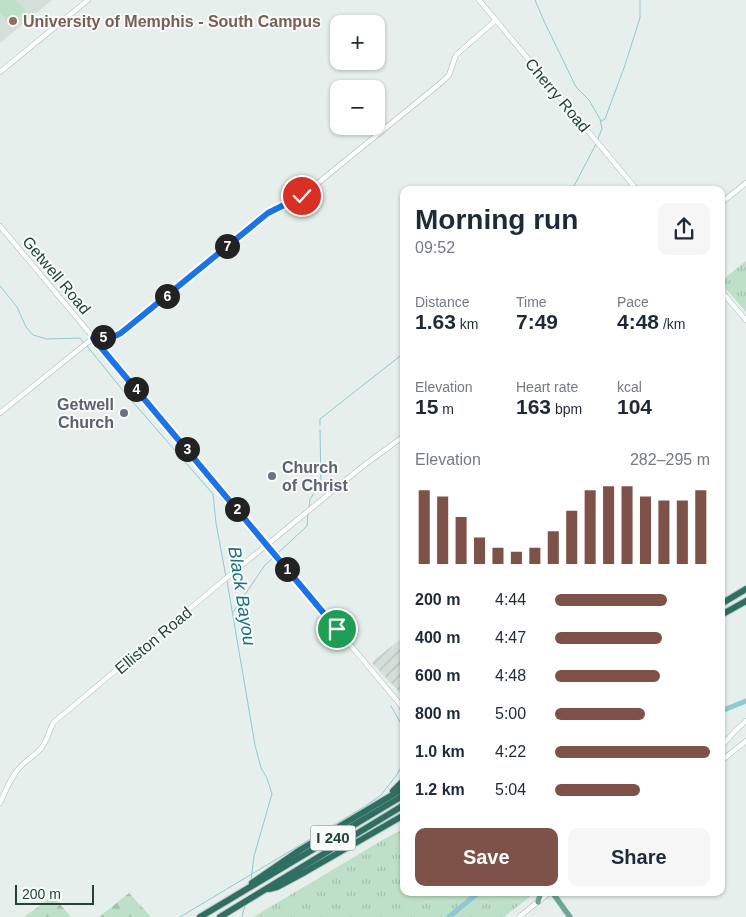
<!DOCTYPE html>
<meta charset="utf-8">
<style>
body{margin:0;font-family:Arial,sans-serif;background:#f6f6f7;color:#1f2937;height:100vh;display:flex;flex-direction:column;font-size:19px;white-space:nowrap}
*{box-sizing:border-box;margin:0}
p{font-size:16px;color:#747a83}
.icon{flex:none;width:28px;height:28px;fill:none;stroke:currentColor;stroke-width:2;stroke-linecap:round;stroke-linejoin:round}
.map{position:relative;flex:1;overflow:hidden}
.side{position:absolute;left:400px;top:186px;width:325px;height:710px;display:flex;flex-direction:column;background:#fff;border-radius:10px;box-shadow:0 1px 4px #0004}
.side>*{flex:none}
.controls{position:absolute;left:330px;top:15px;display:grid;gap:10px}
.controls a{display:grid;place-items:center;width:55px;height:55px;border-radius:10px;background:#fff;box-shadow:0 1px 4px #0004;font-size:25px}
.scale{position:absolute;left:15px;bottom:12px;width:79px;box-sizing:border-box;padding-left:5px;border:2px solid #24423a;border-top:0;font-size:14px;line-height:18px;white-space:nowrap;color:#24423a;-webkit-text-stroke:4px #f7fbf9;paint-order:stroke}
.pin{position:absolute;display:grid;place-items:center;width:42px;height:42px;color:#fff;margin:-21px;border:2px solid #fff;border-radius:50%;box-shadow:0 1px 5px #0007}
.km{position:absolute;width:25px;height:25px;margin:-12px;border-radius:50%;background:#222;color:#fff;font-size:14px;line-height:25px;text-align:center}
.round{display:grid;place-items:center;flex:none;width:52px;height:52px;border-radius:10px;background:#f6f6f7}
.head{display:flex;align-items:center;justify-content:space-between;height:85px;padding:0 15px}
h1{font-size:28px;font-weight:700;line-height:38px}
.stats{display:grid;grid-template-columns:repeat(3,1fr);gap:8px;height:85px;padding:5px 15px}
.stats div{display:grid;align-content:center}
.stats b{font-size:21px;font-weight:700}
.stats small{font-size:14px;font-weight:400}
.stats p{font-size:14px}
.chart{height:140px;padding:10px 15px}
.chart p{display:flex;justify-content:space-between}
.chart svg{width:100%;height:90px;margin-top:5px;stroke:#7f5249;stroke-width:6}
.button{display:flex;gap:10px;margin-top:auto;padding:10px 15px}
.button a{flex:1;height:58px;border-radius:10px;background:#7f5249;color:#fff;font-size:20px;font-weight:700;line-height:58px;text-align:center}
.button a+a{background:#f6f6f7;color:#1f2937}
ul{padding:0 15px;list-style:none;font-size:16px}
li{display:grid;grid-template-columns:80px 60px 1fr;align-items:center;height:38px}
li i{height:12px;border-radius:6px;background:#7f5249}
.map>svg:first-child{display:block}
.built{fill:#d4dfda}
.industrial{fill:url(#industrial-furrows)}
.grass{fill:url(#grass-tufts)}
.forest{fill:url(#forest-firs)}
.pitch{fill:#bfe0c8}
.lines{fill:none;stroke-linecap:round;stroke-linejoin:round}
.stream{stroke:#8ec9d4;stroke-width:1}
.river{stroke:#8ec9d4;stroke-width:5}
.secondary-casing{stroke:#a4bbb3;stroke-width:5.5}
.primary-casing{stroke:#c2cac8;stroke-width:6}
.highway-casing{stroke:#c2cac8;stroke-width:8}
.secondary{stroke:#fff;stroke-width:4.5}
.primary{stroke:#6aa596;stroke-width:5}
.highway{stroke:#2f6f62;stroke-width:6}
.route-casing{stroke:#fff;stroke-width:10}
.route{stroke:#1a73e8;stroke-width:6}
.education-dot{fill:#8d6e63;stroke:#f7fbf9;stroke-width:2}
.worship-dot{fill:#6b7280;stroke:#f7fbf9;stroke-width:2}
.labels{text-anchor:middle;stroke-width:4;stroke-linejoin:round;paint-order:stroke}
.shield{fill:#f7fbf9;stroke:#637a73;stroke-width:1}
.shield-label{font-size:15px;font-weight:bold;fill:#24423a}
.education-label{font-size:16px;font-weight:bold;fill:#785e54;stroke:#f7fbf9;text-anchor:start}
.street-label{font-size:16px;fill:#24423a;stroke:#f7fbf9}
.worship-label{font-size:16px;font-weight:bold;fill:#5b616d;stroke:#f7fbf9;text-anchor:end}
.water-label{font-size:18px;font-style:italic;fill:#1c6f80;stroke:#f7fbf9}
</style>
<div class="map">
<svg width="746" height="917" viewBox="0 0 746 917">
<defs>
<pattern id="industrial-furrows" width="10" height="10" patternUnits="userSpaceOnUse" patternTransform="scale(1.25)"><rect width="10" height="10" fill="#d4dfda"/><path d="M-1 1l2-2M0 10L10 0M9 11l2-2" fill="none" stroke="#b6c1bc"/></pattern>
<pattern id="grass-tufts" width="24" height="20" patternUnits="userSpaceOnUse" patternTransform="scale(1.25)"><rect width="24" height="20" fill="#bfe0c8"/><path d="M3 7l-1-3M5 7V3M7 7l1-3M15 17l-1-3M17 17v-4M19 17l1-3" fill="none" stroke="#a4c1ad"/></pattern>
<pattern id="forest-firs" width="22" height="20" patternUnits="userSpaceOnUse" patternTransform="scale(1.25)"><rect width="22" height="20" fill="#bfe0c8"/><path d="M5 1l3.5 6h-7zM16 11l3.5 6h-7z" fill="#a4c1ad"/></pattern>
</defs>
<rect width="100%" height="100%" fill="#e6efeb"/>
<path class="built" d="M0,0H52L0,43Z"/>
<path class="industrial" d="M404,637V697L373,664V662L375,659Z"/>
<g class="grass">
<path d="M746,261V312L721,283V281Z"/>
<path d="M404,829V892H531L532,895L504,917H253L386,838Z"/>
</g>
<g class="forest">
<path d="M129,893L151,917H99Z"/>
<path d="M53,896L71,917H24Z"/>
</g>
<path class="pitch" d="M0,0H16L26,12L10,25L0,13Z"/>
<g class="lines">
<g class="stream">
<path d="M535,0L544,21L576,87L589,100L600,119L602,129L597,141"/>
<path d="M601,121L605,119L625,65L640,18V0"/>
<path d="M572,190L596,144"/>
<path d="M0,286L17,307L26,327L33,335L47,339L80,338L84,343"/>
<path d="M87,346L125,393L213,494L216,523L226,577"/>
<path d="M320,425V419L404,353"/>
<path d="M309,508L310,499L321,483L320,430"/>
<path d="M278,553L307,526L308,514"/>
<path d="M227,581L255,745L261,768L267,778L272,794L254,856L251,881"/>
<path d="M233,612L265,565L273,558"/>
<path d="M391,706L404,729"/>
<path d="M180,917L364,807L381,795L396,776L404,762"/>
<path d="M242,917L245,905"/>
</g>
<g class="river">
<path d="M721,711L746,701"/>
<path d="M449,917L479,892"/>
</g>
<g class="secondary-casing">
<g id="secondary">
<path d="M479,0L637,190"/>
<path d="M0,72L88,0"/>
<path d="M721,203L746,183"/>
<path d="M0,226L404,709"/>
<path d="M721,291L746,320"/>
<path d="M0,413L93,338C105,335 109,340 121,333L268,213L302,196L442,82L449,75L456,55L496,20"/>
<path d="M721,747L735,731L746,721"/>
<path d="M721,761L746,741"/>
<path d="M0,803C6,790 11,776 22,765C28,759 37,754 42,747C48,739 49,730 54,722L230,575L363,466L404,436"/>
<path d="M519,917L550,892"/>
</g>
</g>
<g class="primary-casing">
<g id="primary">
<path d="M552,892L570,917"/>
<path d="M538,902L541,892"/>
</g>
</g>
<g class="highway-casing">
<g id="highway">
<path d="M721,604L746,589"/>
<path d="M721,615L746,601"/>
<path d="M403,708H404"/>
<path d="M393,791L404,780"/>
<path d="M252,883L300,850L404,788"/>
<path d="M269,889L277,887L305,872L404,815"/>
<path d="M200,917L404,795"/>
<path d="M220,917L404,805"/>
</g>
</g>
<use href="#secondary" class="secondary"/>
<use href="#primary" class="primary"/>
<use href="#highway" class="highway"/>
</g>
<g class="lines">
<g class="route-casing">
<path id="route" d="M302,196L268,213L121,333C110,340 105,336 93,338L337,629"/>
</g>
<use href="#route" class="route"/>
</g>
<circle class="education-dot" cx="13" cy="21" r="5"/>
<g class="worship-dot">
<circle cx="124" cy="413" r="5"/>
<circle cx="272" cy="476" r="5"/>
</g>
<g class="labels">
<rect class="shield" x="310.5" y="825.5" width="45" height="25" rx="4"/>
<g class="shield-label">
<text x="333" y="843">I 240</text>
</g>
<g class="education-label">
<text x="23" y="27">University of Memphis - South Campus</text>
</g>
<g class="street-label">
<text transform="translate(558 95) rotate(50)" y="6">Cherry Road</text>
<text transform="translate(57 275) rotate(50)" y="6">Getwell Road</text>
<text transform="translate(153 640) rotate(-40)" y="6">Elliston Road</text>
</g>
<g class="worship-label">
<text x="114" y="410">Getwell<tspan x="114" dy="18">Church</tspan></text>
<text x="282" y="473" text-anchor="start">Church<tspan x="282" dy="18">of Christ</tspan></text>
</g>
<g class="water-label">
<text transform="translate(242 596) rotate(81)" y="6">Black Bayou</text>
</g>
</g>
</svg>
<div class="controls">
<a>+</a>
<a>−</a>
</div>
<div class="scale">200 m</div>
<div class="pin" style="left:337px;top:629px;background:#1e9e55"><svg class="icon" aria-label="arrive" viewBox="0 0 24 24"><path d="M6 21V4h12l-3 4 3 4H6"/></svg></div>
<div class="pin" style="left:302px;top:196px;background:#d93025"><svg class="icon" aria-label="check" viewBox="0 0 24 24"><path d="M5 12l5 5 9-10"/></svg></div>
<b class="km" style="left:287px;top:569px">1</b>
<b class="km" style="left:237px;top:509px">2</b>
<b class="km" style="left:187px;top:449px">3</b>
<b class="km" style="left:136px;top:389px">4</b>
<b class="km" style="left:103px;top:337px">5</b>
<b class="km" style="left:167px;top:296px">6</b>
<b class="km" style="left:227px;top:246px">7</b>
<section class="side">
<div class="head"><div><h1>Morning run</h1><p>09:52</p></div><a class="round"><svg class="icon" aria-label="share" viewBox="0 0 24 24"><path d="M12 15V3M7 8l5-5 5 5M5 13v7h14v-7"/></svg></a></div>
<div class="stats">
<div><p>Distance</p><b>1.63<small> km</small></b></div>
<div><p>Time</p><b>7:49</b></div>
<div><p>Pace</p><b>4:48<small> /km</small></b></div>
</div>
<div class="stats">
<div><p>Elevation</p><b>15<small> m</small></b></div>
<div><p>Heart rate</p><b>163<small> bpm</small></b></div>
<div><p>kcal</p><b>104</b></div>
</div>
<div class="chart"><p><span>Elevation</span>282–295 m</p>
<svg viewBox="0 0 160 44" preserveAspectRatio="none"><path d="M5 44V8M15 44V11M25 44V21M35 44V31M45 44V36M55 44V38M65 44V36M75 44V28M85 44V18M95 44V8M105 44V6M115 44V6M125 44V11M135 44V13M145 44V13M155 44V8"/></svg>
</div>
<ul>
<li><b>200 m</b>4:44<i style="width:72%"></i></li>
<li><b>400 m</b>4:47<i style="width:69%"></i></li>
<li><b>600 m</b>4:48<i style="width:68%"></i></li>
<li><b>800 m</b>5:00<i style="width:58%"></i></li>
<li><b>1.0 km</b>4:22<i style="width:100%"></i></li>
<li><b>1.2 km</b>5:04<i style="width:55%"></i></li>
</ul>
<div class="button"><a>Save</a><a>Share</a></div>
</section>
</div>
